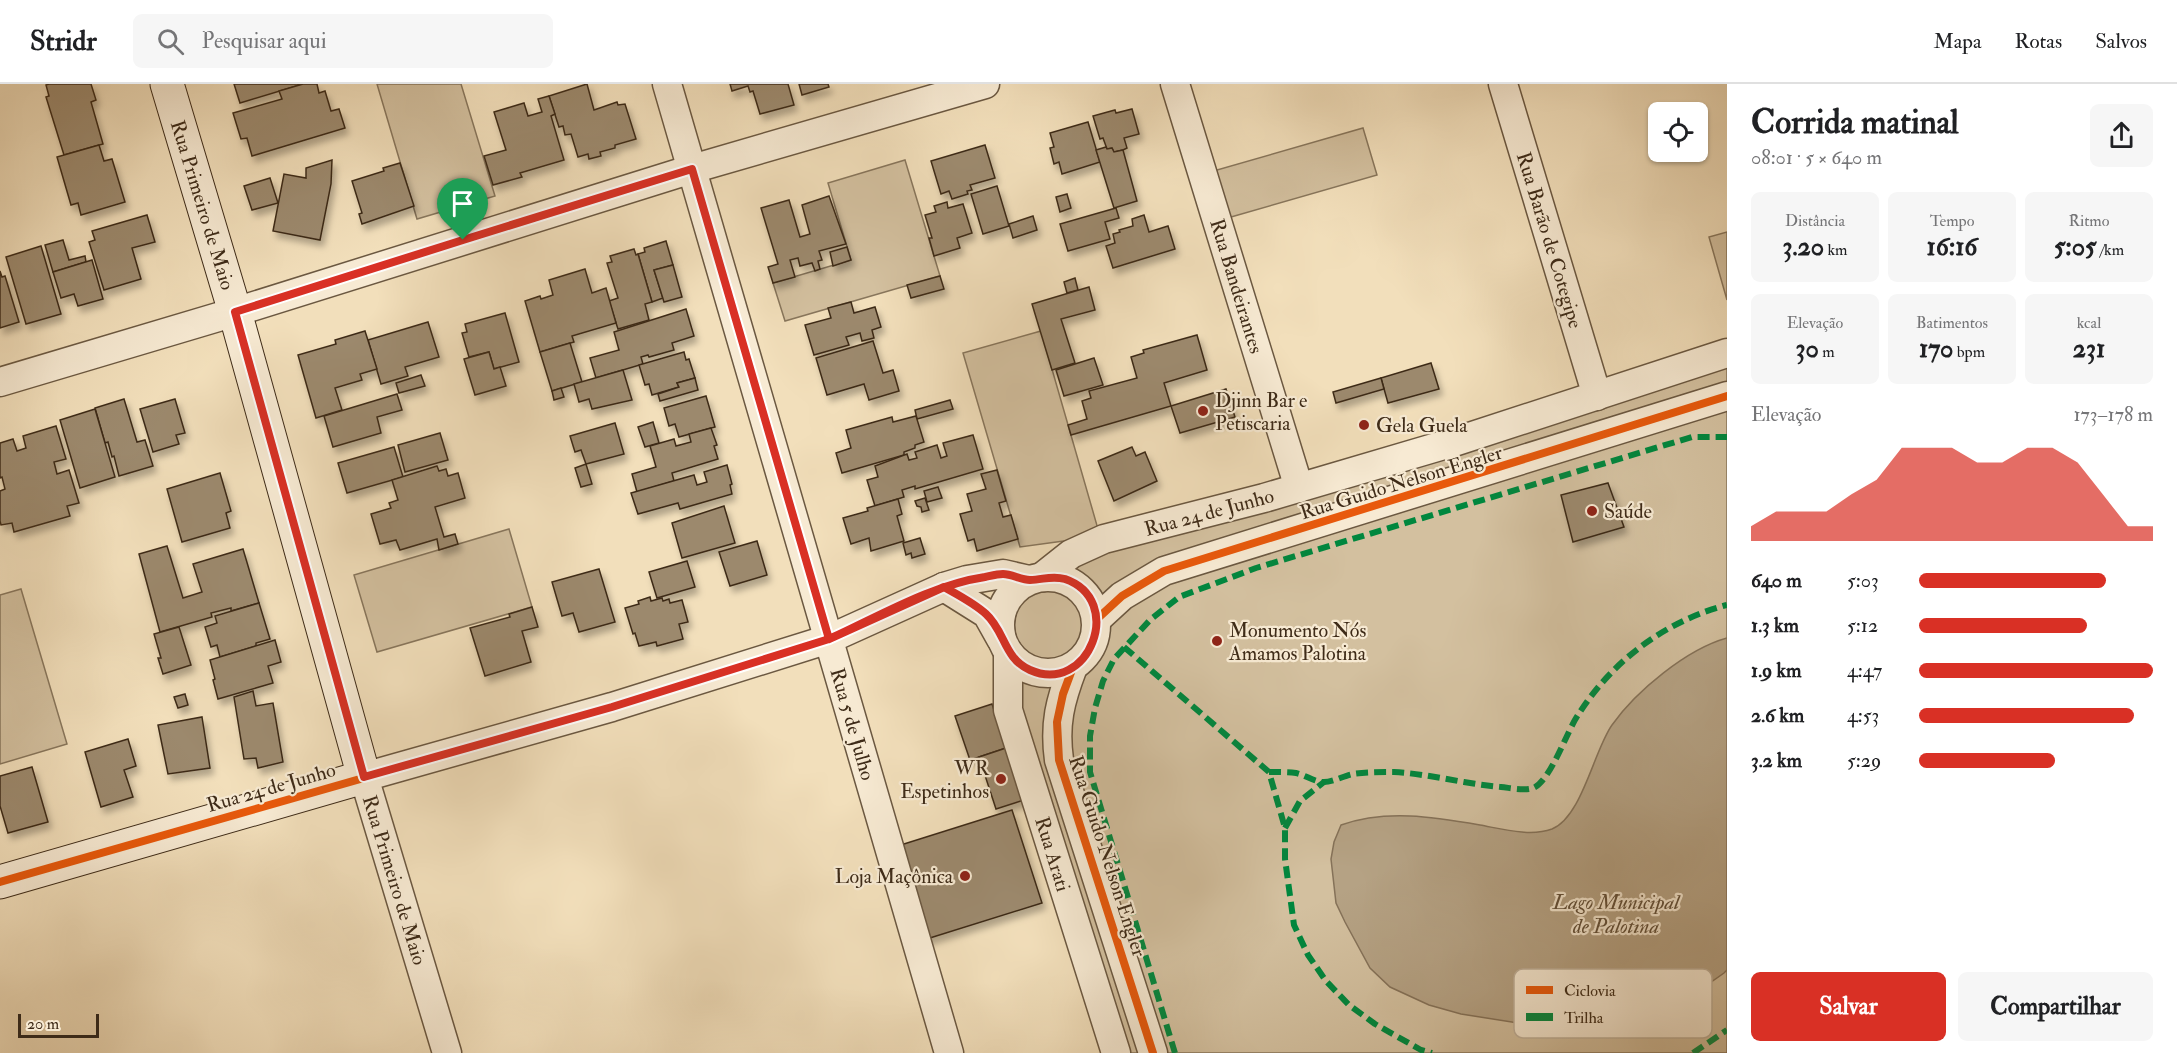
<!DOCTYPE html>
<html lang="pt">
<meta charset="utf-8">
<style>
body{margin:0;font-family:"IM FELL Double Pica",serif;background:#f6f6f6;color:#202124;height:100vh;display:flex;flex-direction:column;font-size:22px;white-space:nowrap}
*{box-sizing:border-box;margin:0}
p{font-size:20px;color:#757577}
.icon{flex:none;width:33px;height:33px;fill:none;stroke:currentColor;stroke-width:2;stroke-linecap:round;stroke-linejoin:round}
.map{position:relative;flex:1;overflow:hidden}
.panel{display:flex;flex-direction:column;background:#fff;width:450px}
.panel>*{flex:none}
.tools{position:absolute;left:1648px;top:18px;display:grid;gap:12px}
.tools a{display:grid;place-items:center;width:60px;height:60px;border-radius:9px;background:#fff;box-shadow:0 2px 4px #0004;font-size:30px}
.scale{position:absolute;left:18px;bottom:15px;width:81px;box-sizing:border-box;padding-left:6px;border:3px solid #3e2b18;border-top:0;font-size:16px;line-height:21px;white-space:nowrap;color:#3e2b18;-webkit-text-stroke:4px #f7ead3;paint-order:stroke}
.pin{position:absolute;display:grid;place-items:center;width:51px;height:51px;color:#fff;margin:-62px -26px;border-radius:50% 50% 50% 0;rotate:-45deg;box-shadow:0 0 6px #0007}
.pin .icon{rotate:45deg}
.round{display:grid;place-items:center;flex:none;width:63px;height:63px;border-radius:9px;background:#f6f6f6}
.headline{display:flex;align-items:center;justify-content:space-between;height:102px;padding:0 24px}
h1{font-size:33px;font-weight:700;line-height:45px}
.figures{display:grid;grid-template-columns:repeat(3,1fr);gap:9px;height:102px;padding:6px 24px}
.figures div{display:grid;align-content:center;border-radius:9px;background:#f6f6f6;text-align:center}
.figures b{font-size:26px;font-weight:700}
.figures small{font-size:16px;font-weight:400}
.figures p{font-size:16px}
.chart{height:168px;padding:12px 24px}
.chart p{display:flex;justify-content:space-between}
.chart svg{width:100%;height:108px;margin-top:6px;fill:#d93025;opacity:.7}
.cta{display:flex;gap:12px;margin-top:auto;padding:12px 24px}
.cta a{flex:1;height:69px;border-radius:9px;background:#d93025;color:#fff;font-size:24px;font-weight:700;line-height:69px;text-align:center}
.cta a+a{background:#f6f6f6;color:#202124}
ul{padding:0 24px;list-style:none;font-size:20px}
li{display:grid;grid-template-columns:96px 72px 1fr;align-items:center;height:45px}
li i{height:15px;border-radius:8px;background:#d93025}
header{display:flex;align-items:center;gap:36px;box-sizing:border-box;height:84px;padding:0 30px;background:#fff;border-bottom:2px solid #e0e0e0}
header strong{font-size:28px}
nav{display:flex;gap:33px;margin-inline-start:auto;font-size:21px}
.search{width:420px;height:54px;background:#f6f6f6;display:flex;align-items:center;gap:15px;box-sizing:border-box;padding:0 21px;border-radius:9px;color:#757577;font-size:22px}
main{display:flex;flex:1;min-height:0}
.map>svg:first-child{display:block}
.green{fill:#d3c09f;stroke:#88765c;stroke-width:1.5}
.water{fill:#b5a284;stroke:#857259;stroke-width:1.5}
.building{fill:#9c896d;stroke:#3e2b18;stroke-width:1.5;filter:url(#shadow)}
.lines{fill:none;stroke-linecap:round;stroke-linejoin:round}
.street-casing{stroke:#6b5841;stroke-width:31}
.secondary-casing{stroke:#3e2b18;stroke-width:35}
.street{stroke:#f7ead3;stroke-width:28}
.secondary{stroke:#f7ead3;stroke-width:33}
.quiet{stroke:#00873e;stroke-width:6;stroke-dasharray:12 6;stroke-linecap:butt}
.cycleway-casing{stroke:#f7ead3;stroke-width:11}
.cycleway{stroke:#e8590c;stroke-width:8}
.route-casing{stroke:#fff;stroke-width:12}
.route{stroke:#d93025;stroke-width:8}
.poi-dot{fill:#8f2418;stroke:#f7ead3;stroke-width:2}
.labels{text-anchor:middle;stroke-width:4.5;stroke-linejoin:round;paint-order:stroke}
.street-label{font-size:20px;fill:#3e2b18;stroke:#f7ead3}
.poi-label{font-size:20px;fill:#3e2b18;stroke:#f7ead3;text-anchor:start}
.water-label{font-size:21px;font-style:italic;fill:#624f38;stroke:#f7ead3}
.key{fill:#f7ead3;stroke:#c0b19b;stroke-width:1.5}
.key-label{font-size:16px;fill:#3e2b18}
</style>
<header>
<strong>Stridr</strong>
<div class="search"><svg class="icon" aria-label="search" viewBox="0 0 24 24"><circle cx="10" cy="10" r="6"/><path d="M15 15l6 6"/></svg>Pesquisar aqui</div>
<nav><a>Mapa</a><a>Rotas</a><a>Salvos</a></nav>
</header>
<main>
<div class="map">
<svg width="1727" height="969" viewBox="0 0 1727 969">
<defs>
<filter id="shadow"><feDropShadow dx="3.5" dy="6" stdDeviation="3" flood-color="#0004"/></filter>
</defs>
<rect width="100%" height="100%" fill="#f2dfbb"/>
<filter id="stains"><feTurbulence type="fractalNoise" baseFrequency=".00333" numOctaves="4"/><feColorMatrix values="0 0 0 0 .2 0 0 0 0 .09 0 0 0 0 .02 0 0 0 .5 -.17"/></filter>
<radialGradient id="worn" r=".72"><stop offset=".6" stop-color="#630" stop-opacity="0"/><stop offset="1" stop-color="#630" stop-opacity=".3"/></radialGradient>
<g class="green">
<path d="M377,0H461L495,112L417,135Z"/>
<path d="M1363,44L1377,91L1217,137L1203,90Z"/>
<path d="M905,76L940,192L785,237L773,199L851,176L828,99Z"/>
<path d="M1727,148V216L1709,153Z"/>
<path d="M1041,247L1100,452L1020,463L963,269Z"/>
<path d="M1727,269V969H1116L1057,782L1002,543C1008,500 1040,495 1075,478Z"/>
<path d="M509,445L532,523L377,568L354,491Z"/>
<path d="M21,505L67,660L0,680V511Z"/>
</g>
<path class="water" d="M1727,554V886L1724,889L1694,910L1657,931L1621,946L1569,947L1461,930L1429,921L1390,903L1370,884L1345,838L1336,819L1331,775L1334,758L1341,741C1386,725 1434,733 1480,741C1502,745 1530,753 1552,745C1582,733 1594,666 1612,641C1636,607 1687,565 1727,554Z"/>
<g class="building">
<path d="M49,0H91L96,16L91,18L103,60L64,71L46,13L49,12L46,1Z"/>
<path d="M234,0H303L240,19Z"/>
<path d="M303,0H317L319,9L325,7L331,27L339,25L345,44L252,72L247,54L241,55L233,29L282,15L279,7Z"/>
<path d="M587,0L594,26L617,18L618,21L625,20L636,55L615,61V64L600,68L601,72L589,75L588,70L578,73L571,50L565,51L563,42L559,43L549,12Z"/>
<path d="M730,0H788L794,21L760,30L753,7L750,8L748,2L732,7Z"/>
<path d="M799,0H828L829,3L802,11Z"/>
<path d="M549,12L555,30L551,32L564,76L520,89L522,93L493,101L484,72L506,66L494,28L524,19L528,32L542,28L538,15Z"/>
<path d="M1132,25L1139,50L1124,54L1127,64L1123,66L1114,68L1112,64L1107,65L1103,54L1100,55L1093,32L1115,26L1116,29Z"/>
<path d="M1088,38L1100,78L1062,90L1059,78L1054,80L1050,64L1054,63L1050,49Z"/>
<path d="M99,61L104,77L112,75L125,118L81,131L78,119L71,121L57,73Z"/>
<path d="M985,61L995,94L970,101L972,106L967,107L968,110L952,115L949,107L941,110L931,77Z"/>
<path d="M1106,63L1107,65L1112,64L1114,68L1123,66L1137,117L1114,124L1096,66Z"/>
<path d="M332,76L331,100L320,156L273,147L284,90L306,94V84Z"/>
<path d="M400,79L414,122L362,140L359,130L362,129L352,97L384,87L383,84Z"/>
<path d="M270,94L278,119L252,126L244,102Z"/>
<path d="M997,102L1009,142L983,150L971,110Z"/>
<path d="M1067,110L1071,124L1060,128L1056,113Z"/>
<path d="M829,112L846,160L819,167L822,176L818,177L820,185L815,187L812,179L800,182L798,174L790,176L795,193L773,199L768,183L778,180L761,124L789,116L800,153L810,150L802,121Z"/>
<path d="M947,118L948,124L963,120L972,149L957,154L960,164L934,172L929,154H932L925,131L936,128L934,122Z"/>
<path d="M1116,124L1119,134L1105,138L1110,155L1068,167L1060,140Z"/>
<path d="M147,131L155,158L132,164L141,195L104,206L89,158L95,156L92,147Z"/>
<path d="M1144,131L1149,148L1168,142L1175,165L1113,184L1106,162L1115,159L1113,150L1120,148L1119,146L1133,142L1132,135Z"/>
<path d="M1033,132L1037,146L1013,154L1009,140Z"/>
<path d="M63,156L69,176L85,172L86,178L53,188L45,161Z"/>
<path d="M666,157L673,181L654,186L663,214L652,218L638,170L645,168L644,164Z"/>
<path d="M41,162L61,230L26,240L6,173Z"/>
<path d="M847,163L851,176L833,182L830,168Z"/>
<path d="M634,165L636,171L638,170L652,218L645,220L649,236L618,245L609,217L618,214L607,179L612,178L610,172Z"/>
<path d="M92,176L103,215L78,222L74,210L61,214L53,188Z"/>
<path d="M673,181L682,213L664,218L654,186Z"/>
<path d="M585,185L592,209L606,204L616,239L572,252L574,258L540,268L525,217L540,212L541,215L553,211L549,196Z"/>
<path d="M0,187L2,193L5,192L19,238L0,244Z"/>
<path d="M940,192L944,205L911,214L907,201Z"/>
<path d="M1075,194L1078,206L1067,209L1064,198Z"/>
<path d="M1089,203L1095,226L1061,235L1075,279L1052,286L1032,220Z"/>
<path d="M851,218L854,229L875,223L881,243L872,246L874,254L862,257L860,249L846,253L849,261L814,271L805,241L831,234L828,224Z"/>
<path d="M686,225L694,252L672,259L674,266L649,273L648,271L641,273L643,280L596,294L590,274L619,266L614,248Z"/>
<path d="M505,229L519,278L494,285L489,268L469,273L462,249L467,248L465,240Z"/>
<path d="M428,238L439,273L405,283L408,292L381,300L368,256Z"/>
<path d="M365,247L377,285L360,290L362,296L335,304L342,326L316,334L298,271L336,260L335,256Z"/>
<path d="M1197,251L1207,286L1164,299L1171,322L1071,351L1068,341L1087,335L1082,317L1091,314L1089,307L1137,294L1131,273L1144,269L1143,266Z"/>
<path d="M873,257L883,289L893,286L899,307L869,316L864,300L827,311L816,274Z"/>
<path d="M570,259L582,298L552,307L540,268Z"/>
<path d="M489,268L494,285L500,283L506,302L475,311L464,275Z"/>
<path d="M684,268L686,276L689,275L695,294L677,299L679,303L652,311L649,300L645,301L639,281Z"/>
<path d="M1094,274L1103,301L1064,312L1056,286Z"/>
<path d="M1431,279L1439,305L1388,319L1381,294Z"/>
<path d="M623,286L632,316L592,325L589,315L579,318L574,300Z"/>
<path d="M421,291L425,302L399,309L396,299Z"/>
<path d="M695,294L698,306L660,317L658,310L679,303L677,299Z"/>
<path d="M1381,294L1384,305L1336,319L1333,308Z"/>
<path d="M561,304L564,313L554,316L552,307Z"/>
<path d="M1226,305L1235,333L1180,349L1171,322Z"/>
<path d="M397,310L402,326L377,333L381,349L333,363L324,332Z"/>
<path d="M706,312L715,343L679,353L675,340L669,342L664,324Z"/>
<path d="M124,315L137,358L145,356L153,382L119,392L114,372L112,373L108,358L105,359L95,324Z"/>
<path d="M175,315L185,349L176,351L179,360L153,368L140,325Z"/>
<path d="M950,316L953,325L917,335L915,326Z"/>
<path d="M95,325L115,393L80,404L60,336Z"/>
<path d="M916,332L924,358L915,361V364L904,368V371L842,389L836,369L851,364L846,346L892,333L893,338Z"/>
<path d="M653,338L659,359L645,363L638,343Z"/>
<path d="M615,339L624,370L586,380L581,366L575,368L570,352Z"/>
<path d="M56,342L66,375L54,378L57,390L69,386L79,419L67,422L70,432L14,448L12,439L1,441L0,437V407L5,405L2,393L0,394V359L13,355L17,367L26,364L23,352Z"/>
<path d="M711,344L717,361L714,362L718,375L672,389L674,397L637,408L632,390L656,383L650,362L674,355L676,362L691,358L689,350Z"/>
<path d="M440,349L448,376L405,388L398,361Z"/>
<path d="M973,351L983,385L915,405V402L902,406L904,413L875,422L867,396L878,393L875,382L907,370L909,376L917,374L915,368L937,361L941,374L947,372L943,359Z"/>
<path d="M394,363L403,393L347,409L338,379Z"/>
<path d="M1132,363L1136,372L1145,368L1157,397L1114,417L1098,377Z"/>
<path d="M586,380L592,400L581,403L575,384Z"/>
<path d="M727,381L732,400L730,401L732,410L680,425L678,419L638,430L631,409L694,391L697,401L707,398L704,388Z"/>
<path d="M437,382L439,387L446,385L448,392L458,389L465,414L435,423L444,453L455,450L458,460L439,466L437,455L400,466L396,456L380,460L371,430L391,424L389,419L398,416L392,396Z"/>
<path d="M997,386L1006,417L999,419L1003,433L1011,431L1018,455L977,467L974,455L968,457L960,430L972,427L967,410L986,405L981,390Z"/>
<path d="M220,389L231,427L226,429L230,444L182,458L167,405Z"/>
<path d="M1608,399L1624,443L1573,458L1561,411Z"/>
<path d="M938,403L942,414L927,418L924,407Z"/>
<path d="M925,414L929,426L922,428L921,423L917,422L915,417Z"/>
<path d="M898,415L902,430L897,432L904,457L871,467L869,454L851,460L843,434L868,427L867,424Z"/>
<path d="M724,422L735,459L682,474L672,439Z"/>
<path d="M920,454L925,470L912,474L911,469L906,471L903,459Z"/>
<path d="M757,457L767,491L730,502L719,468Z"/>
<path d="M167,462L183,514L202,508L193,480L243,465L259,519L231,527V524L211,529L212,533L160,548L139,470Z"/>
<path d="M687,477L695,503L657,514L649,488Z"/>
<path d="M599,485L615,538L579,548L573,529L562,532L552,498Z"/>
<path d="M650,513L651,517L662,514L663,517L669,515L670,519L682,516L688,538L679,540L683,555L657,562L656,558L639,562L635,549L633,550L625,524L639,520L638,517Z"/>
<path d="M259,519L270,555L256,559V562L220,573L217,561L211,563L205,543L217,539L215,532Z"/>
<path d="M532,523L538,543L522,547L531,578L485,592L470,544L510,533L509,530Z"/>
<path d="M179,543L191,581L163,590L158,574H161L154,550Z"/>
<path d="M275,556L281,578L268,582L273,599L218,615L213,596L215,595L210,576Z"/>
<path d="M253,607L256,622L273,619L283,678L258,684L256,674L244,675L234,613Z"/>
<path d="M185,610L188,621L178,624L174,613Z"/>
<path d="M992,620L1006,664L970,676L955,632Z"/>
<path d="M202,633L210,684L168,690L158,641Z"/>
<path d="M128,655L136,682L124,686L133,713L101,723L85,668Z"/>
<path d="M1006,664L1024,716L996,725L979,673Z"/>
<path d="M32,683L48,738L8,749L0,722V692Z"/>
<path d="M1012,726L1042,819L917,858L888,765Z"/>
</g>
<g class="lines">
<g class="street-casing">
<g id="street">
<path d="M667,0L949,969"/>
<path d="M1175,0L1299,404"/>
<path d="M1503,0L1597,312"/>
<path d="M0,298L235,228L692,85L985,0"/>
<circle cx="1048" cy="541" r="48"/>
<path d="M1042,493L1071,470L1104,455L1264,414L1454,358L1727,269"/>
<path d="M944,503L987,530L1001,555"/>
<path d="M1097,535L1122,512L1164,487L1727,312"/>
<path d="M1008,568V626L1116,969"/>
<path d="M1073,583C1060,617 1054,640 1059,676L1153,969"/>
<path d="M447,969L364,693L612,623L829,555L944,503L967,496L1003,490L1029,496"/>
</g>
</g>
<g class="secondary-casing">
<path id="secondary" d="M0,798L364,693L235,228L167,0"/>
</g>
<use href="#street" class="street"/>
<use href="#secondary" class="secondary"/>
<g class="quiet">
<path d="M1124,563L1269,688L1285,744V775L1294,841L1308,871L1326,897L1349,921L1375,940L1421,966L1432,969"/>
<path d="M1269,688C1278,688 1288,688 1296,689C1305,691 1313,697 1322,698C1331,699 1343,692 1353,690C1366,688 1380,688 1394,688C1430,690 1465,700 1501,703C1511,704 1524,707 1533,704C1550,698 1567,647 1578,631C1612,577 1665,537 1727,521"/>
<path d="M1285,744L1300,717L1324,698"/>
<path d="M1175,969L1090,688V652L1095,624L1103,597L1114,575L1150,536L1179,513L1256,484L1692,353H1727"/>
<path d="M1693,969L1727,946"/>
</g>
<g class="cycleway-casing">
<g id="cycleway">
<path d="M0,798L612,623L829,555L944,503L967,496L1003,490L1029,496"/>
<path d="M1153,969L1059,676L1057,638L1063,610L1073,583L1083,575L1092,563L1096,550L1097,535L1122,512L1164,487L1727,312"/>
</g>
</g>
<use href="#cycleway" class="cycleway"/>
</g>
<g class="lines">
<g class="route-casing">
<path id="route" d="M463,156L235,228L364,693L612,623L829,555L944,503C958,511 974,519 986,530C1005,547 1004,575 1030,586C1089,612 1126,516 1065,495C1051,491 1043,496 1030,496C1021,496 1012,490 1003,490C997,490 990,492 985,493C931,501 878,533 829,555L692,85L463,156"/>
</g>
<use href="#route" class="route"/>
</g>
<g class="poi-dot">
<circle cx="1203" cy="327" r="6"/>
<circle cx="1364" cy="341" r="6"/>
<circle cx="1592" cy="427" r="6"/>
<circle cx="1217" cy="557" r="6"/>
<circle cx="1001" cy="695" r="6"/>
<circle cx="965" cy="792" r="6"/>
</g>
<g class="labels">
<g class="street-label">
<text transform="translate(203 121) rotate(73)" y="7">Rua Primeiro de Maio</text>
<text transform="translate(1550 156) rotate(73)" y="7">Rua Barão de Cotegipe</text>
<text transform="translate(1237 202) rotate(73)" y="7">Rua Bandeirantes</text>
<text transform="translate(1401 398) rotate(-17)" y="7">Rua Guido Nelson Engler</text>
<text transform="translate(1209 428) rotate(-15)" y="7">Rua 24 de Junho</text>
<text transform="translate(853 640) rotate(74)" y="7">Rua 5 de Julho</text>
<text transform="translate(271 703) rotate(-16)" y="7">Rua 24 de Junho</text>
<text transform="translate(1053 770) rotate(73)" y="7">Rua Arati</text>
<text transform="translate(1108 772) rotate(72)" y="7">Rua Guido Nelson Engler</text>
<text transform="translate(395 796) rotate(73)" y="7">Rua Primeiro de Maio</text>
</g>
<g class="poi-label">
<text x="1215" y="323">Djinn Bar e<tspan x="1215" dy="23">Petiscaria</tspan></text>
<text x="1376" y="348">Gela Guela</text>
<text x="1604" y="434">Saúde</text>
<text x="1229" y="553">Monumento Nós<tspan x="1229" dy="23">Amamos Palotina</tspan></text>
<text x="989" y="691" text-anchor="end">WR<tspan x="989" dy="23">Espetinhos</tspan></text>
<text x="953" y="799" text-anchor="end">Loja Maçônica</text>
</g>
<g class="water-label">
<text x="1616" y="825">Lago Municipal<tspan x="1616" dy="24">de Palotina</tspan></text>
</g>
</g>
<rect x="1514" y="885" width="198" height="69" rx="9" class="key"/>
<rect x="1526" y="902" width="27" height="8" fill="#e8590c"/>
<rect x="1526" y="929" width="27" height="8" fill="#00873e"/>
<g class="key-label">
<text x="1564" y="912">Ciclovia</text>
<text x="1564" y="939">Trilha</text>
</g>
<rect width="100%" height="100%" filter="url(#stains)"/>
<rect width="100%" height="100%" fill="url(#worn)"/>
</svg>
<div class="tools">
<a><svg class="icon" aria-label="locate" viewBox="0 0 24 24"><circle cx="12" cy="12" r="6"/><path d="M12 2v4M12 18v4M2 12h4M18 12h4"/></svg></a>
</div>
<div class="scale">20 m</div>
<div class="pin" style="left:463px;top:156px;background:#1e9e55"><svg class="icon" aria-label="arrive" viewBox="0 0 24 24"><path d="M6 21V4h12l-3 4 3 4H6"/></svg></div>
</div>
<section class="panel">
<div class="headline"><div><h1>Corrida matinal</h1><p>08:01 · 5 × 640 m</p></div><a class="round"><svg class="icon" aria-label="share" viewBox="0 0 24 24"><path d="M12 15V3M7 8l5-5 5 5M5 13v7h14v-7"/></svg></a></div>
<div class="figures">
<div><p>Distância</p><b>3.20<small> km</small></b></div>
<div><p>Tempo</p><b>16:16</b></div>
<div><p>Ritmo</p><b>5:05<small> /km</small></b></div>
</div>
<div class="figures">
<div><p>Elevação</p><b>30<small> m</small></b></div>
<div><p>Batimentos</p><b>170<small> bpm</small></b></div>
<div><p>kcal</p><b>231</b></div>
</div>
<div class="chart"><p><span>Elevação</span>173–178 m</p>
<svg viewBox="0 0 160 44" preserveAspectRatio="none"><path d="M0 44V38L10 32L20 32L30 32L40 25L50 19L60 6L70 6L80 6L90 12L100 12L110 6L120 6L130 12L140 25L150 38L160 38V44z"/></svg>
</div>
<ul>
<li><b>640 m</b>5:03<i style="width:80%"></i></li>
<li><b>1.3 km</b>5:12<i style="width:72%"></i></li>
<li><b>1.9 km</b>4:47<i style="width:100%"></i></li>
<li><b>2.6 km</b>4:53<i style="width:92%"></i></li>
<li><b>3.2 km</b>5:29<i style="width:58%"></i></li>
</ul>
<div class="cta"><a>Salvar</a><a>Compartilhar</a></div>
</section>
</main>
